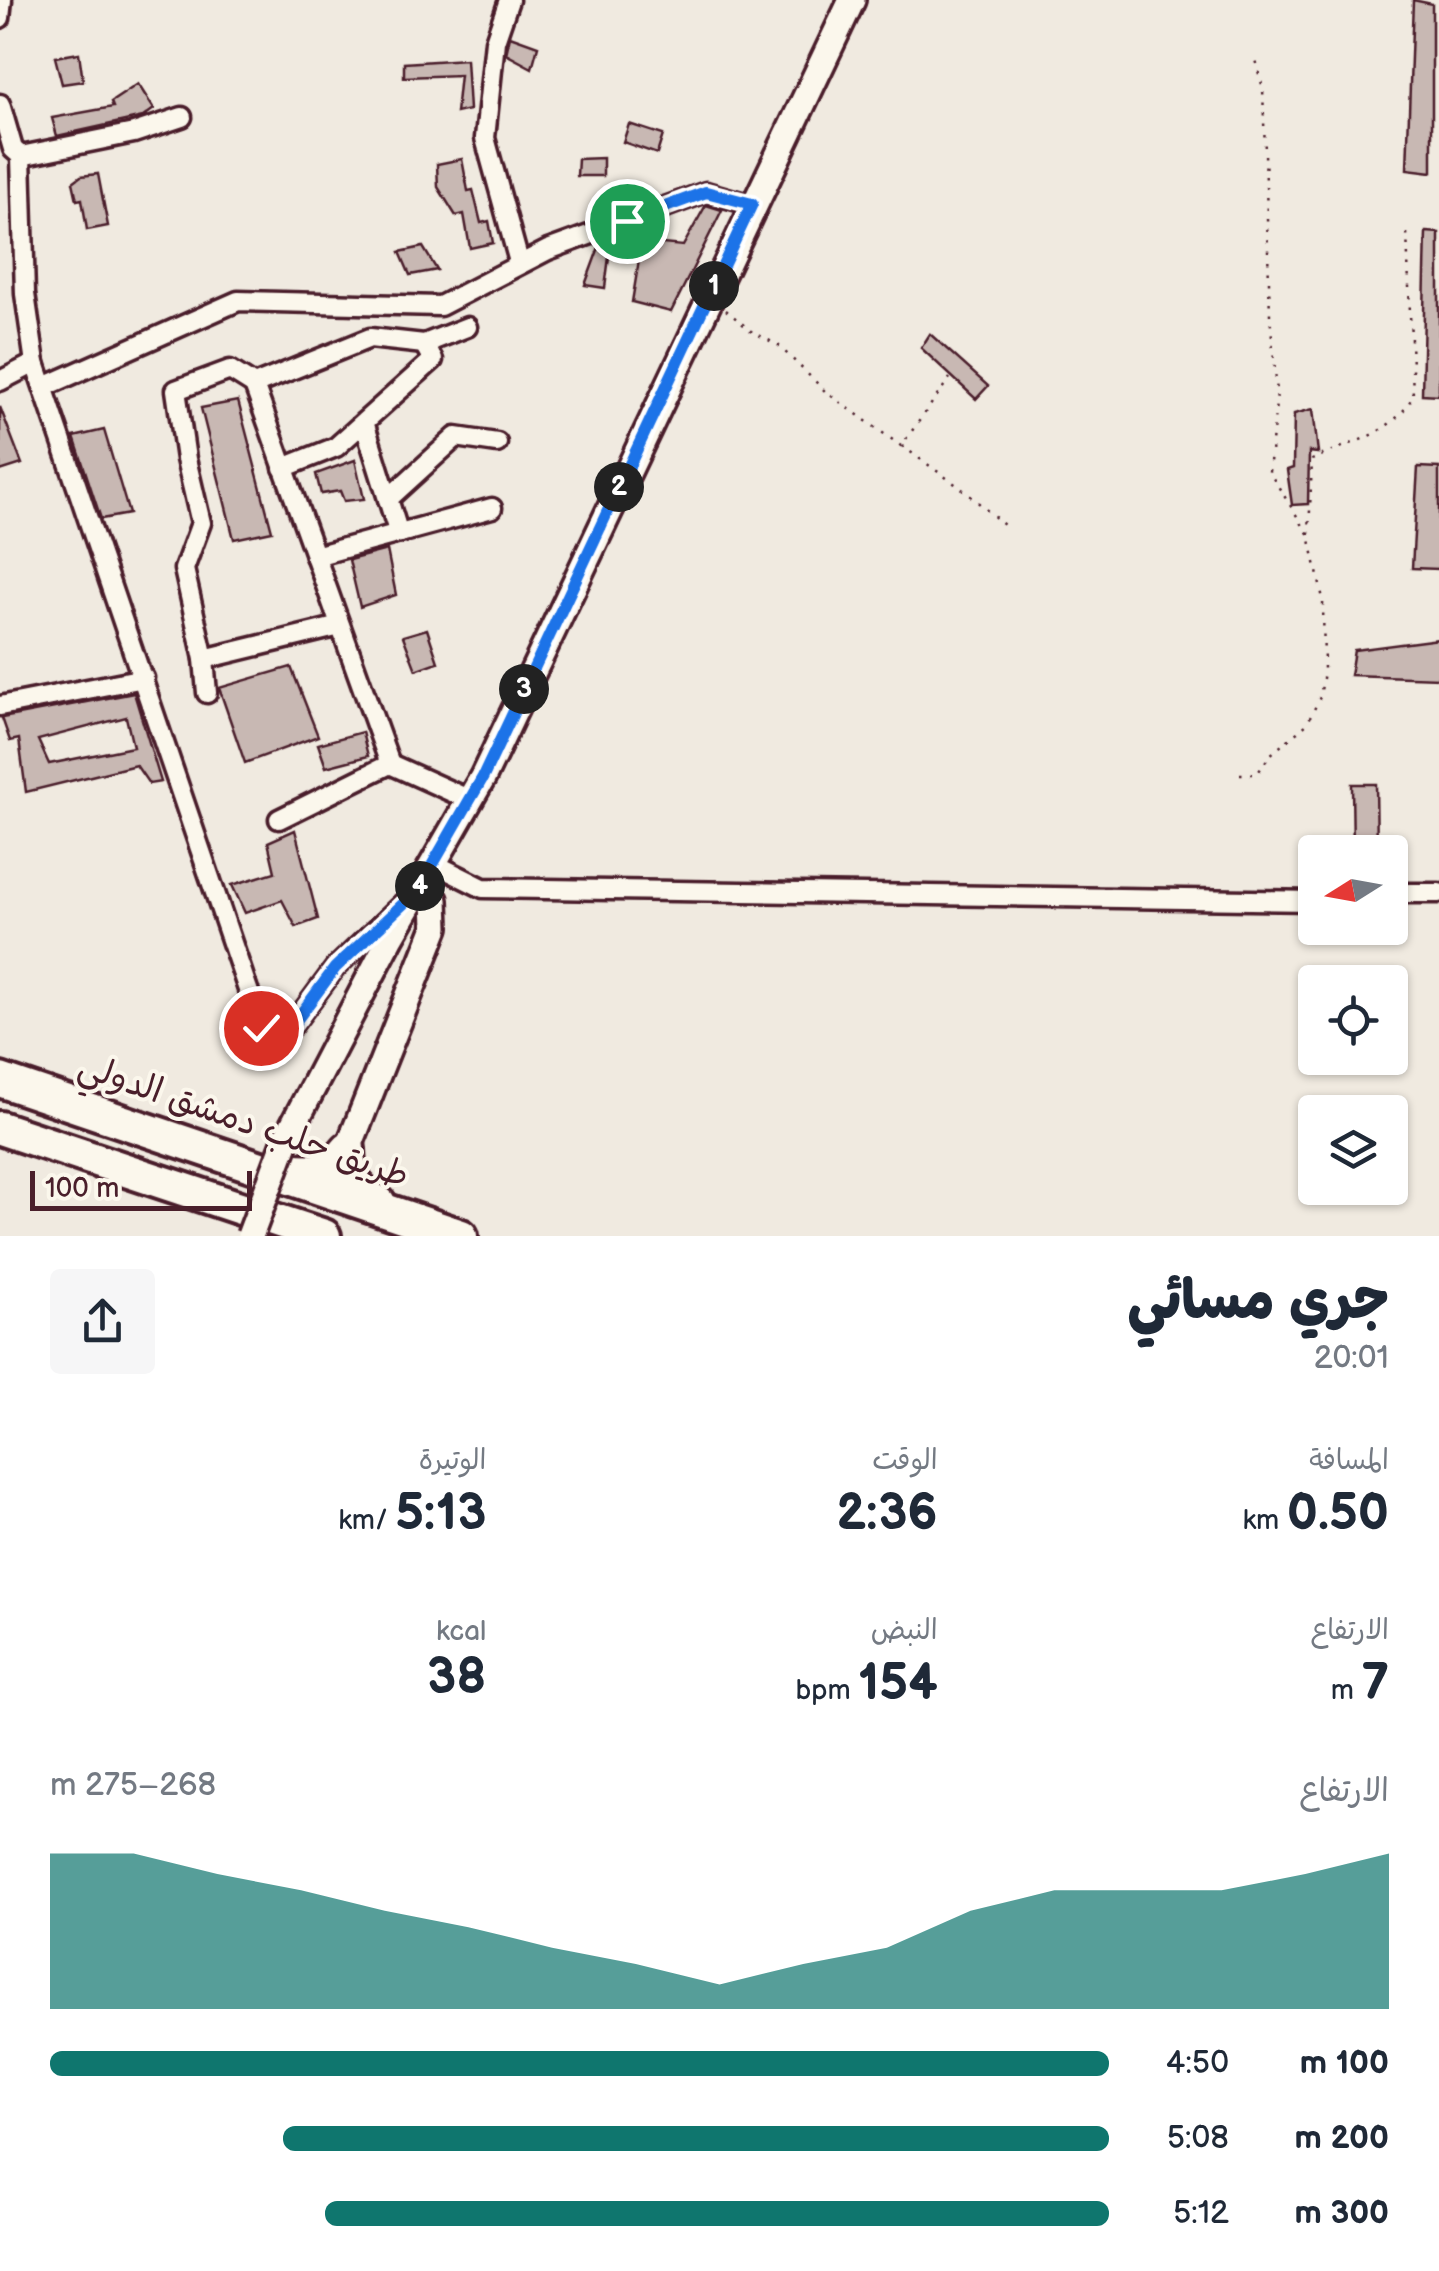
<!DOCTYPE html>
<html lang="ar">
<meta charset="utf-8">
<style>
body{margin:0;font-family:"Balsamiq Sans","Playpen Sans Arabic",sans-serif;background:#f6f6f7;color:#1f2937;direction:rtl;height:100vh;display:flex;flex-direction:column;font-size:38px;white-space:nowrap}
*{box-sizing:border-box;margin:0}
p{font-size:32px;color:#747a83}
.icon{flex:none;width:55px;height:55px;fill:none;stroke:currentColor;stroke-width:2;stroke-linecap:round;stroke-linejoin:round}
.map{position:relative;height:1236px;overflow:hidden;direction:ltr}
.sheet{display:flex;flex-direction:column;background:#fff;flex:1}
.sheet>*{flex:none}
.needle{width:65px;rotate:259deg}
.buttons{position:absolute;left:1298px;top:835px;display:grid;gap:20px}
.buttons a{display:grid;place-items:center;width:110px;height:110px;border-radius:10px;background:#fff;box-shadow:0 2px 8px #0004;font-size:50px}
.scale{position:absolute;left:30px;bottom:25px;width:222px;box-sizing:border-box;padding-left:10px;border:5px solid #4a1f2b;border-top:0;font-size:28px;line-height:35px;white-space:nowrap;color:#4a1f2b;-webkit-text-stroke:8px #fbf7ec;paint-order:stroke}
.pin{position:absolute;display:grid;place-items:center;width:85px;height:85px;color:#fff;margin:-42px;border:5px solid #fff;border-radius:50%;box-shadow:0 2px 10px #0007}
.km{position:absolute;width:50px;height:50px;margin:-25px;border-radius:50%;background:#222;color:#fff;font-size:28px;line-height:50px;text-align:center}
.round{display:grid;place-items:center;flex:none;width:105px;height:105px;border-radius:10px;background:#f6f6f7}
.head{display:flex;align-items:center;justify-content:space-between;height:170px;padding:0 50px}
h1{font-size:55px;font-weight:800;line-height:75px}
.metrics{display:grid;grid-template-columns:repeat(3,1fr);gap:15px;height:170px;padding:10px 50px}
.metrics div{display:grid;align-content:center}
.metrics b{font-size:50px;font-weight:800}
.metrics small{font-size:28px;font-weight:400}
.metrics p{font-size:28px}
.chart{height:280px;padding:20px 50px}
.chart p{display:flex;justify-content:space-between}
.chart svg{width:100%;height:180px;margin-top:10px;fill:#0f766e;opacity:.7}
ul{padding:0 50px;list-style:none;font-size:32px}
li{display:grid;grid-template-columns:160px 120px 1fr;align-items:center;height:75px}
li i{height:25px;border-radius:12px;background:#0f766e}
.map>svg:first-child{display:block}
.building{fill:#c8b8b3;stroke:#4a1f2b;stroke-width:2.5;fill-rule:evenodd}
.lines{fill:none;stroke-linecap:round;stroke-linejoin:round}
.street-casing{stroke:#4a1f2b;stroke-width:25}
.secondary-casing{stroke:#4a1f2b;stroke-width:32}
.highway-casing{stroke:#4a1f2b;stroke-width:40}
.path{stroke:#4a1f2b;stroke-width:2.5;stroke-dasharray:2.5 8;stroke-linecap:butt}
.street{stroke:#fbf7ec;stroke-width:18}
.secondary{stroke:#fbf7ec;stroke-width:25}
.highway{stroke:#fbf7ec;stroke-width:32}
.secondary-bridge-casing{stroke:#4a1f2b;stroke-width:32;stroke-linecap:butt}
.secondary-bridge{stroke:#fbf7ec;stroke-width:25}
.route-casing{stroke:#fff;stroke-width:20}
.route{stroke:#1a73e8;stroke-width:12}
.labels{text-anchor:middle;stroke-width:8;stroke-linejoin:round;paint-order:stroke}
.street-label{font-size:35px;fill:#4a1f2b;stroke:#fbf7ec}
</style>
<div class="map">
<svg width="1439" height="1236" viewBox="0 0 1439 1236">
<rect width="100%" height="100%" fill="#f0eae0"/>
<filter id="ink" filterUnits="userSpaceOnUse"><feTurbulence type="fractalNoise" baseFrequency=".01" numOctaves="2"/><feDisplacementMap in="SourceGraphic" scale="20" xChannelSelector="R" yChannelSelector="G"/><feConvolveMatrix kernelMatrix="1 2 1 2 8 2 1 2 1" color-interpolation-filters="sRGB"/></filter>
<g filter="url(#ink)">
<g class="building">
<path d="M1413,0L1432,4V172L1407,169Z"/>
<path d="M510,36L538,46L532,68L506,54Z"/>
<path d="M79,53L83,81L62,84L55,57Z"/>
<path d="M466,59L469,110L456,113L460,75L404,77V63Z"/>
<path d="M138,84L154,109L143,117L57,136L52,118L113,107L111,102Z"/>
<path d="M629,124L663,135L657,154L623,142Z"/>
<path d="M603,158V176H577L578,159Z"/>
<path d="M462,159L468,191L473,190L481,223L489,221L493,243L470,248L464,214L456,216L438,187L437,164Z"/>
<path d="M98,174L108,226L87,230L82,199L77,200L73,182L81,176Z"/>
<path d="M706,205L722,210L671,312L632,302L642,242L683,246Z"/>
<path d="M1426,232L1439,233V395L1422,394Z"/>
<path d="M423,247L437,270L410,275L400,252Z"/>
<path d="M599,247L610,249L605,288L585,285Z"/>
<path d="M930,334L988,386L976,399L921,348Z"/>
<path d="M238,401L272,531L234,539L201,408Z"/>
<path d="M0,407L22,464L0,471Z"/>
<path d="M1313,409L1318,453L1309,452L1308,504L1292,505L1287,470L1293,468L1294,414Z"/>
<path d="M104,430L129,514L101,519L74,437Z"/>
<path d="M355,460L364,499L344,501L340,491L321,494L316,474Z"/>
<path d="M1418,467L1439,468V569L1412,568Z"/>
<path d="M387,550L396,595L360,607L349,560Z"/>
<path d="M427,629L438,662L416,670L403,636Z"/>
<path d="M1439,639V678L1350,675L1354,650Z"/>
<path d="M291,667L318,736L245,763L219,688Z"/>
<path d="M134,693L161,782L149,784L136,765L26,792L19,739L10,741L2,718ZM126,717L133,747L49,764L38,740Z"/>
<path d="M362,732L368,756L326,767L318,744Z"/>
<path d="M1352,784H1376L1377,852H1353Z"/>
<path d="M295,830L318,919L296,927L282,900L245,913L232,885L275,872L268,842Z"/>
</g>
<g class="lines">
<g class="street-casing">
<g id="street">
<path d="M509,0L495,41L485,138L519,262"/>
<path d="M0,18L2,0"/>
<path d="M0,104L13,149L21,156L25,294L35,363L261,1028L278,1036L292,1026L335,968L403,903"/>
<path d="M21,156L134,133L182,117"/>
<path d="M0,381L35,363"/>
<path d="M44,387L238,301L440,306L548,250L706,192L752,205"/>
<path d="M364,422L398,531"/>
<path d="M283,468L336,447L433,360L424,344"/>
<path d="M388,499L456,437L497,443"/>
<path d="M315,556L492,508"/>
<path d="M204,659L184,569L201,523L186,459L176,390L230,370L254,385"/>
<path d="M207,693L204,659L340,626"/>
<path d="M0,706L144,678"/>
<path d="M390,764L254,385L370,338L424,344L467,327"/>
<path d="M279,819L390,764L470,800"/>
<path d="M433,863L483,888L1315,901"/>
<path d="M1390,893H1439"/>
</g>
</g>
<g class="secondary-casing">
<g id="secondary">
<path d="M288,1135L391,937L483,777L852,0"/>
<path d="M348,1149L436,927L435,900L418,889"/>
</g>
</g>
<g class="highway-casing">
<g id="highway">
<path d="M0,1080L461,1236"/>
<path d="M0,1128L324,1236"/>
<path d="M289,1169C315,1173 331,1171 348,1149C349,1176 354,1190 379,1203"/>
</g>
</g>
<g class="path">
<path d="M726,310L751,331L778,345L826,392L901,446L950,378"/>
<path d="M902,446L965,491L1005,526"/>
<path d="M1309,534L1312,460C1350,441 1391,437 1413,396L1407,231"/>
<path d="M1240,774H1257L1270,755L1307,724L1320,697L1324,672L1323,599L1309,535L1269,472L1277,393L1270,315L1263,88L1255,60"/>
</g>
<use href="#street" class="street"/>
<use href="#secondary" class="secondary"/>
<use href="#highway" class="highway"/>
<g class="secondary-bridge-casing">
<path id="secondary-bridge" d="M250,1236L288,1135"/>
</g>
<use href="#secondary-bridge" class="secondary-bridge"/>
</g>
</g>
<g class="lines" filter="url(#ink)">
<g class="route-casing">
<path id="route" d="M261,1028L278,1036L292,1026L335,968L418,890L483,777L752,204L706,192L627,221"/>
</g>
<use href="#route" class="route"/>
</g>
<g class="labels">
<g class="street-label">
<text transform="translate(244 1120) rotate(19)" y="12">طريق حلب دمشق الدولي</text>
</g>
</g>
</svg>
<div class="buttons">
<a><svg class="needle" viewBox="-14 -14 28 28"><path d="M0-13l5 13h-10z" fill="#e53935"/><path d="M0 13l5-13h-10z" fill="#747a83"/></svg></a>
<a><svg class="icon" aria-label="locate" viewBox="0 0 24 24"><circle cx="12" cy="12" r="6"/><path d="M12 2v4M12 18v4M2 12h4M18 12h4"/></svg></a>
<a><svg class="icon" aria-label="layers" viewBox="0 0 24 24"><path d="M12 4l9 5-9 5-9-5zM3 14l9 5 9-5"/></svg></a>
</div>
<div class="scale">100 m</div>
<div class="pin" style="left:627px;top:221px;background:#1e9e55"><svg class="icon" aria-label="arrive" viewBox="0 0 24 24"><path d="M6 21V4h12l-3 4 3 4H6"/></svg></div>
<div class="pin" style="left:261px;top:1028px;background:#d93025"><svg class="icon" aria-label="check" viewBox="0 0 24 24"><path d="M5 12l5 5 9-10"/></svg></div>
<b class="km" style="left:714px;top:286px">1</b>
<b class="km" style="left:619px;top:487px">2</b>
<b class="km" style="left:524px;top:689px">3</b>
<b class="km" style="left:420px;top:886px">4</b>
</div>
<section class="sheet">
<div class="head"><div><h1>جري مسائي</h1><p>20:01</p></div><a class="round"><svg class="icon" aria-label="share" viewBox="0 0 24 24"><path d="M12 15V3M7 8l5-5 5 5M5 13v7h14v-7"/></svg></a></div>
<div class="metrics">
<div><p>المسافة</p><b>0.50<small> km</small></b></div>
<div><p>الوقت</p><b>2:36</b></div>
<div><p>الوتيرة</p><b>5:13<small> /km</small></b></div>
</div>
<div class="metrics">
<div><p>الارتفاع</p><b>7<small> m</small></b></div>
<div><p>النبض</p><b>154<small> bpm</small></b></div>
<div><p>kcal</p><b>38</b></div>
</div>
<div class="chart"><p><span>الارتفاع</span>268–275 m</p>
<svg viewBox="0 0 160 44" preserveAspectRatio="none"><path d="M0 44V6L10 6L20 11L30 15L40 20L50 24L60 29L70 33L80 38L90 33L100 29L110 20L120 15L130 15L140 15L150 11L160 6V44z"/></svg>
</div>
<ul>
<li><b>100 m</b>4:50<i style="width:100%"></i></li>
<li><b>200 m</b>5:08<i style="width:78%"></i></li>
<li><b>300 m</b>5:12<i style="width:74%"></i></li>
</ul>
</section>
